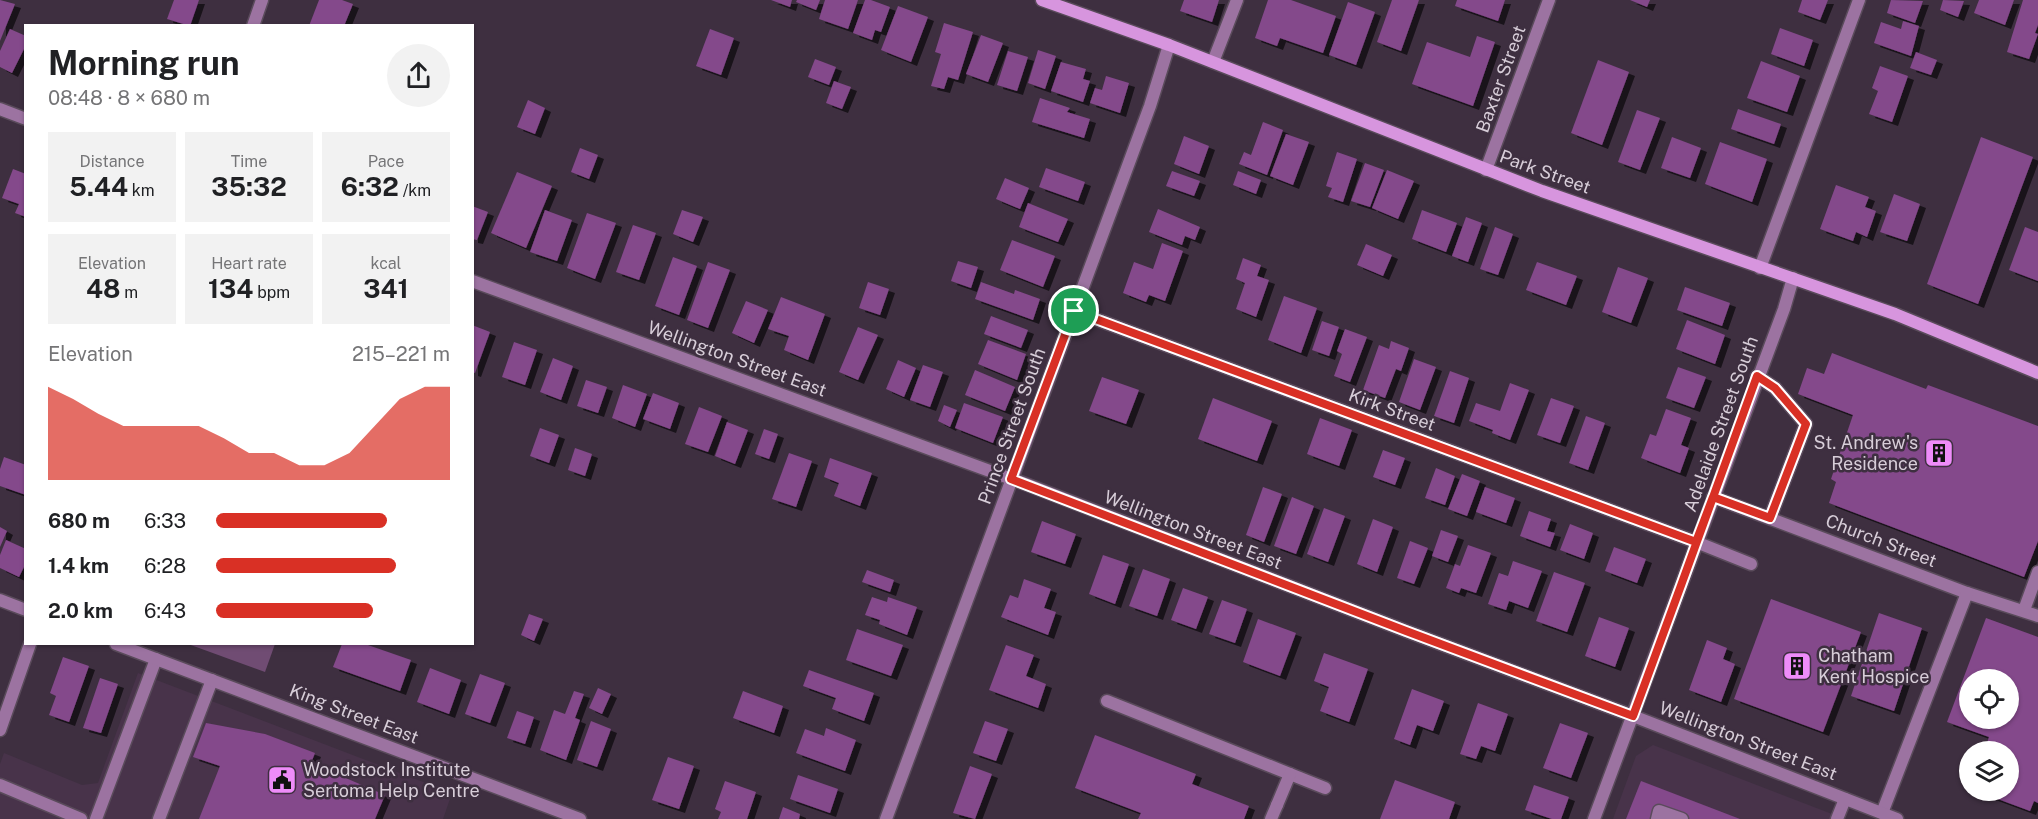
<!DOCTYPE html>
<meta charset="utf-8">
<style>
body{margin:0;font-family:"Public Sans",sans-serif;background:#f2f2f2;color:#202124;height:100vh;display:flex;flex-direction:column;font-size:22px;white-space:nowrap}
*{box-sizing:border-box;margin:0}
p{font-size:20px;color:#757577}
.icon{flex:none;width:33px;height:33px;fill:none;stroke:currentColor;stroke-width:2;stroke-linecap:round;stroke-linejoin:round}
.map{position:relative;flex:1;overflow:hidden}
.drawer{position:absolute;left:24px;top:24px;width:450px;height:621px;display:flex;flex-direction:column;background:#fff;border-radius:0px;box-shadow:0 2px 4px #0004}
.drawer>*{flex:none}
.tools{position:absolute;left:1959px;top:669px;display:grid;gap:12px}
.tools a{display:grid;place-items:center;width:60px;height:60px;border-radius:50%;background:#fff;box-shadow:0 2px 4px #0004;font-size:30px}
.pin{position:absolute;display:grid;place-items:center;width:51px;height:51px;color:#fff;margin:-26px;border:3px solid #fff;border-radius:50%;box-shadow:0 2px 6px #0007}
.round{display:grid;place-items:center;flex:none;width:63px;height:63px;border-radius:32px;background:#f2f2f2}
.headline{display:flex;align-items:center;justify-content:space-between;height:102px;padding:0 24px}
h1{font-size:33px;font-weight:700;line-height:45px}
.metrics{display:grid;grid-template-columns:repeat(3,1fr);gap:9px;height:102px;padding:6px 24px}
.metrics div{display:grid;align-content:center;border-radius:0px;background:#f2f2f2;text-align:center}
.metrics b{font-size:26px;font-weight:700}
.metrics small{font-size:16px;font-weight:400}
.metrics p{font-size:16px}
.chart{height:168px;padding:12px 24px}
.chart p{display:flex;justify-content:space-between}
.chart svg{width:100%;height:108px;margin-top:6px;fill:#d93025;opacity:.7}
ul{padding:0 24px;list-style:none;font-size:20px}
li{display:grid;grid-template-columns:96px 72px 1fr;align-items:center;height:45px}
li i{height:15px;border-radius:8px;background:#d93025}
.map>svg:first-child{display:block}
.built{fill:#48334a}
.green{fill:#704c73}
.building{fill:#84488b;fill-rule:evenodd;filter:url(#shadow)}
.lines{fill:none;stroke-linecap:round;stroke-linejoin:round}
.lane-casing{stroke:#5a4b5b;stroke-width:15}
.street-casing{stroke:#5a4b5b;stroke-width:15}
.secondary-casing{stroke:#5a4b5b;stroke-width:15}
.lane{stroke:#9c73a1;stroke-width:12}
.street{stroke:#9c73a1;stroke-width:12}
.secondary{stroke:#d795de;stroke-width:12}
.route-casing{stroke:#fff;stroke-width:12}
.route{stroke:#d93025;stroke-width:8}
.labels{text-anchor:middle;stroke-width:5;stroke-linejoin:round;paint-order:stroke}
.street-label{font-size:18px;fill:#d7cdd8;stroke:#3e2f40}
.poi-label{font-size:18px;fill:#d7cdd8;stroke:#3e2f40;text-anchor:start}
</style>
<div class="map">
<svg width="2038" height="819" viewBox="0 0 2038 819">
<defs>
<filter id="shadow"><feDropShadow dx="6" dy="4" stdDeviation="0" flood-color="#0009"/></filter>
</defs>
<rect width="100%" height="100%" fill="#3e2f40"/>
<g class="built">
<path d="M138,673L452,793L443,819H0V764L4,753L82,785L98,783Z"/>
<path d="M1653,745L1845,819H1613L1636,756Z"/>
</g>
<path class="green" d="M188,644H275L265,672Z"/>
<g class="building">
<path d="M0,0L15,4L0,41Z"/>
<path d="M174,0H199L190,26L167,19Z"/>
<path d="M319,0H342L353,4L344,26H309Z"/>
<path d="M771,0H792L790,7Z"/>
<path d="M797,0H820L816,10L796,2Z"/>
<path d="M825,0H858L848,29L819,19Z"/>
<path d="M865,0H871L890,7L881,32L875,30L872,40L853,33Z"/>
<path d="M1184,0H1219L1212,22L1180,11Z"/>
<path d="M1268,0H1291L1336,16L1323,53L1280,38L1277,46L1255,38Z"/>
<path d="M1392,0H1419L1401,51L1377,42Z"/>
<path d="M1457,0H1505L1498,21L1455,6Z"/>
<path d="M1630,0H1650L1647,7Z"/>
<path d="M1802,0H1828L1820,20L1798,12Z"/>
<path d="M1891,0L1923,1L1915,23L1887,13Z"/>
<path d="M1943,0L1964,1L1958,17L1940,10Z"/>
<path d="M1979,0H2014L2005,25L1974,13Z"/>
<path d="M2023,0H2038V25L2035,33L2038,34L2029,59L2007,52Z"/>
<path d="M1348,2L1375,12L1356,65L1329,55Z"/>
<path d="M898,6L928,17L911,62L881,50Z"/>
<path d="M1903,21L1919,26L1911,56L1874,43L1881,22L1901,29Z"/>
<path d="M944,23L973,32L958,80L948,77L944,89L931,86L941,54L935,52Z"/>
<path d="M1780,28L1813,40L1804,66L1771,54Z"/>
<path d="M10,29L26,36V45L12,73L0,67V51Z"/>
<path d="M710,29L734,38L721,75L696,66Z"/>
<path d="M981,35L1003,43L988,82L966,74Z"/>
<path d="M1477,36L1495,42L1473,106L1412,84L1427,42L1470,57Z"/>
<path d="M1038,50L1056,56L1045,89L1028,83Z"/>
<path d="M1008,51L1028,57L1017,91L997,85Z"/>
<path d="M1916,52L1937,60L1931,75L1910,68Z"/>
<path d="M815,59L836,67L829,85L808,77Z"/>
<path d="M1598,60L1629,72L1602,145L1571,133Z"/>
<path d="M1761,61L1800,76L1787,112L1747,98Z"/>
<path d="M1061,62L1086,69L1083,79L1090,81L1083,102L1051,91Z"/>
<path d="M1880,66L1908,76L1892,122L1869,114L1878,91L1872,88Z"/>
<path d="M1106,76L1129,83L1120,113L1090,103L1095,88L1102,90Z"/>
<path d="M834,81L851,87L842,109L826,103Z"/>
<path d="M1040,98L1070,108L1067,112L1090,119L1084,138L1032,122Z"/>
<path d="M528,100L545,108L535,134L517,127Z"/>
<path d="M1738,109L1781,124L1774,144L1731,129Z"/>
<path d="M1637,110L1660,118L1640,170L1618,162Z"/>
<path d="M1263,122L1283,130L1267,175L1239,164L1244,152L1251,155Z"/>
<path d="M1286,134L1309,142L1293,185L1270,176Z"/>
<path d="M1184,136L1209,146L1199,174L1174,164Z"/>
<path d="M1672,137L1701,148L1690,178L1661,168Z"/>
<path d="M1981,137L2033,157L1978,304L1927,284Z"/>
<path d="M1720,142L1767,159L1752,202L1705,184Z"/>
<path d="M580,148L598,155L589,179L571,172Z"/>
<path d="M1337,152L1357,159L1343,202L1328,197L1332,188L1326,186Z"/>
<path d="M1365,163L1384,170L1370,207L1351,201Z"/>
<path d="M1046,168L1085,182L1078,201L1039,187Z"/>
<path d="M13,169L26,174V217L15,213L19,204L2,198Z"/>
<path d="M1387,170L1414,181L1398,219L1372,208Z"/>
<path d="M1172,171L1200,181L1194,196L1166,186Z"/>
<path d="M1238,171L1261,180L1256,194L1233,185Z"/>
<path d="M517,172L552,186L526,248L491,233Z"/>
<path d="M1005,178L1029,188L1020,209L996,199Z"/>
<path d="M1836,185L1869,197L1865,207L1876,211L1867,237L1856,232L1853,241L1820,229Z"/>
<path d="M1894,194L1920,204L1907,241L1880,232Z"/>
<path d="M1028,203L1068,219L1058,242L1019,227Z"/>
<path d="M472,206L488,212L477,240L472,239Z"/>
<path d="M1158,209L1200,227L1195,240L1185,236L1182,245L1149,232Z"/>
<path d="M545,210L572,220L557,261L530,252Z"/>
<path d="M682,210L703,217L693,242L673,234Z"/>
<path d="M1422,210L1457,223L1446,252L1412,239Z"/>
<path d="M587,213L616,223L595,279L567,268Z"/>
<path d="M1466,217L1482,223L1468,262L1452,256Z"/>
<path d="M633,225L656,233L639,280L616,272Z"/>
<path d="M1495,227L1513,234L1498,275L1480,269Z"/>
<path d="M2025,227L2038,232V281L2009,270Z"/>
<path d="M1012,240L1055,256L1043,287L1000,270Z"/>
<path d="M1162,243L1183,251L1165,301L1149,295L1146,302L1123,293L1134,262L1153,269Z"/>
<path d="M1366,244L1392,255L1383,276L1357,265Z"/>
<path d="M673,257L697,266L679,315L655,306Z"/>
<path d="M1243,258L1261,265L1257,276L1269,280L1256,317L1236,309L1245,283L1236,279Z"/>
<path d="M958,261L978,267L971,288L951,281Z"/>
<path d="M708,262L730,270L708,328L687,320Z"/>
<path d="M1537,262L1577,276L1566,305L1526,290Z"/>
<path d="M1618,267L1648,278L1631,323L1602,312Z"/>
<path d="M868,282L889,289L880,315L859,308Z"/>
<path d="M981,282L1014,294L1015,290L1040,299L1033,320L975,299Z"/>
<path d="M1685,287L1730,303L1722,326L1677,310Z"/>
<path d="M1284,296L1317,308L1301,353L1268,340Z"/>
<path d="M781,297L825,314L808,360L784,350L789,336L768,329Z"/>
<path d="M746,301L768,310L754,343L732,333Z"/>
<path d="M991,316L1028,330L1021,348L984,334Z"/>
<path d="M1687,320L1725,335L1715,364L1676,349Z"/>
<path d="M1322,321L1339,327L1329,356L1312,350Z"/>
<path d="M472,325L490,332L475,373L472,372Z"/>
<path d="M858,327L878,335L858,380L839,372Z"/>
<path d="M1345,329L1367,337L1350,382L1334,376L1342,354L1337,351Z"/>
<path d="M988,340L1026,354L1017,380L978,364Z"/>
<path d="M1391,341L1409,348L1401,371L1396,369L1385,398L1363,390L1379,345L1389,349Z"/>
<path d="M514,342L537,350L525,385L502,377Z"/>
<path d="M1832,353L1926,389L1928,385L2038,426V541L2024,577L1829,503L1836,482L1831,479L1853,415L1798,394L1807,368L1824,374Z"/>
<path d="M553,358L573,366L561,400L540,392Z"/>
<path d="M1414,359L1436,367L1420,410L1399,402Z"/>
<path d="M898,360L916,368L904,397L886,389Z"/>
<path d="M923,365L943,372L930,407L910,400Z"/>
<path d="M1678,367L1706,377L1694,408L1666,398Z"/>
<path d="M975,370L1015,387L1005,411L965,395Z"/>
<path d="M1450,371L1469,378L1454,423L1434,416Z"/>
<path d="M1102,377L1139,390L1126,424L1089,411Z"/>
<path d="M586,380L607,387L598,413L577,406Z"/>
<path d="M1510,383L1529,390L1510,440L1492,433L1493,430L1469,421L1476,403L1500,411Z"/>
<path d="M623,385L647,394L635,427L612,418Z"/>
<path d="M653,393L679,403L670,429L643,419Z"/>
<path d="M1213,398L1272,421L1257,461L1198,439Z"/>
<path d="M1551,398L1574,406L1560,443L1537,435Z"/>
<path d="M964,403L1003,417L993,443L955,428Z"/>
<path d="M944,405L957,410L950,427L938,421Z"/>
<path d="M699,407L722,416L708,452L685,444Z"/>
<path d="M1666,409L1691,418L1681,445L1689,448L1680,473L1641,458L1650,434L1656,436Z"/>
<path d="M1586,416L1605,423L1588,470L1569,463Z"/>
<path d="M1320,418L1352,430L1339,466L1307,454Z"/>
<path d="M727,422L748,430L735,464L715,456Z"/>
<path d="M540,428L559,435L549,463L530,456Z"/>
<path d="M764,429L778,434L769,459L755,454Z"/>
<path d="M575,448L592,454L585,476L568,470Z"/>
<path d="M1383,450L1405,458L1395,485L1373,477Z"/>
<path d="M789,453L812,461L796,507L772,499Z"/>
<path d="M4,457L26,465V495L0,486V469Z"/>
<path d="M830,458L872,473L860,506L834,496L839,483L824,477Z"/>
<path d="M1436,468L1455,476L1445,505L1425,498Z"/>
<path d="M1462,474L1480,481L1467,516L1448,509Z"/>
<path d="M1263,487L1282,494L1264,542L1246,535Z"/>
<path d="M1485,487L1515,498L1506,523L1476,512Z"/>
<path d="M1292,497L1314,506L1296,554L1274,546Z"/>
<path d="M1324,508L1345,516L1328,562L1307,554Z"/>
<path d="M1529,511L1551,519L1547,531L1555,533L1550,547L1520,536Z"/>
<path d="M1373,519L1393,527L1377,572L1357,564Z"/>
<path d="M1042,521L1076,534L1065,564L1031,552Z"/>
<path d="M1570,524L1593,533L1584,559L1560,550Z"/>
<path d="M0,527L7,531L0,547Z"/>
<path d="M1441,530L1458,536L1448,562L1432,556Z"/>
<path d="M6,540L26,549V563L19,577L0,568V555Z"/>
<path d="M1410,541L1428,548L1414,584L1397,578Z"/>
<path d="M1468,545L1491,553L1476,593L1461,588L1459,593L1446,588L1455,564L1460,566Z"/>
<path d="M1614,547L1646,559L1637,583L1605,571Z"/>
<path d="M1103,555L1129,564L1115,604L1089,594Z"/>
<path d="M1513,561L1542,571L1528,608L1509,601L1506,610L1488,604L1499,573L1508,576Z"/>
<path d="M1143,569L1170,579L1157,616L1129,606Z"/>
<path d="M867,570L894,580L890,592L862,582Z"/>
<path d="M1554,572L1585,583L1567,632L1536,621Z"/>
<path d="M1024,579L1051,589L1044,608L1056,612L1048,635L1001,617L1010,595L1018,598Z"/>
<path d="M1183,588L1208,597L1196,629L1171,620Z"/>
<path d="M872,597L887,602L888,597L917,607L907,635L879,624L880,620L865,615Z"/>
<path d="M1771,599L1861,632L1823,732L1734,699Z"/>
<path d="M1222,600L1247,609L1235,643L1209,634Z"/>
<path d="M1879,613L1922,628L1894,711L1851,696Z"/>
<path d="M529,614L543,619L534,641L521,635Z"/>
<path d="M1599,617L1629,628L1615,667L1585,656Z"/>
<path d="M1986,618L2038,637V803L2034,801L2030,811L1987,795L1989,790H2008V752H1984L1989,737L1947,722ZM1970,680H2008V718H1970Z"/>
<path d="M1258,619L1296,633L1280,676L1243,662Z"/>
<path d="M857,629L903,645L891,676L846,660Z"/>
<path d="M1707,640L1727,648L1723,659L1735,664L1721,702L1689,690Z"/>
<path d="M342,644H365L411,660L400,691L333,667Z"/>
<path d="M1006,645L1034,655L1026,676L1046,684L1038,708L989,690Z"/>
<path d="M1324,653L1368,669L1349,722L1320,711L1329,687L1314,681Z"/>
<path d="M63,657L89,666L69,722L49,715L56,696L50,693Z"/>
<path d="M430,668L461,680L449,714L417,702Z"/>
<path d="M809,670L874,693L864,721L832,709L836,698L803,686Z"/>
<path d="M480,674L505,683L490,723L465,714Z"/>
<path d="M100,678L118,684L101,733L83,728Z"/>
<path d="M598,688L611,694L602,714L589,708Z"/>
<path d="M1412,689L1444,701L1433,731L1417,725L1410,745L1394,739Z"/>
<path d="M574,691L584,694L575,718L580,720L566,760L540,750L554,710L565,714Z"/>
<path d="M743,691L783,706L774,733L733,718Z"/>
<path d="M1478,703L1508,714L1495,751L1481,746L1476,759L1460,754Z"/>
<path d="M517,711L534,717L525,744L507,738Z"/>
<path d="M591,721L611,729L597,767L577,760Z"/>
<path d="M985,721L1008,729L996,761L973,753Z"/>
<path d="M206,723L265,734L315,753L311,763L385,795L375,819H199L220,766L193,757Z"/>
<path d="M1560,723L1588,733L1571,778L1543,768Z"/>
<path d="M826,728L856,740L845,771L796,753L805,729L824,736Z"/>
<path d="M1095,735L1196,774L1192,784L1249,806L1244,819H1138L1141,813L1075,788Z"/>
<path d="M668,757L694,766L679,809L652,800Z"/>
<path d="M970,766L992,774L975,819L953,813Z"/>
<path d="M798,775L838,789L830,813L790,799Z"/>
<path d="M1395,780L1455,802L1449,819H1380Z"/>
<path d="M725,781L756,792L747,819H718L721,812L715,809Z"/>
<path d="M1641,781L1740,819H1626Z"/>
<path d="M1534,785L1569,797L1561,819H1552L1525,810Z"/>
<path d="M783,807L800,814L799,819H779Z"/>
</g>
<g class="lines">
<g class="lane-casing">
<g id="lane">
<path d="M1757,376L1775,388L1806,424L1770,518"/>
<path d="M1713,497L1967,593L2038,616"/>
<path d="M1696,542L1751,564"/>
<path d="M2024,610L2038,572"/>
<path d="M1107,701L1325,788"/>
<path d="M0,785L81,819"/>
<path d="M1277,805L1290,774"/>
<path d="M1882,813L1967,593"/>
<path d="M96,819L156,659"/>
<path d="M159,819L212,680"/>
<path d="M1657,819L1659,811L1682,819"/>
<path d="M1837,819L1845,799"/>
</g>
</g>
<g class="street-casing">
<g id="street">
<path d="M253,26L262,0"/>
<path d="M1213,62L1237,0"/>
<path d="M0,109L26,119"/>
<path d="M1486,170L1549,0"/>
<path d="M1760,268L1859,0"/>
<path d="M472,281L1028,485L1406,631L1633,716L1897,819"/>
<path d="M1074,311L1696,542"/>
<path d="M0,600L26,610"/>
<path d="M116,644L580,819"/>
<path d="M0,730L30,644"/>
<path d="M886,819L1150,106L1169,45"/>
<path d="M1271,819L1277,805"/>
<path d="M1594,819L1784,309L1793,278"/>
</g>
</g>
<g class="secondary-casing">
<path id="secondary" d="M1042,0L1169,45L1542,191L1895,314L2038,373"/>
</g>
<use href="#lane" class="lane"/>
<use href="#street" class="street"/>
<use href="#secondary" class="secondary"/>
</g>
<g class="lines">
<g class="route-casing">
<path id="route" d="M1074,311L1011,479L1406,631L1633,716C1675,603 1716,489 1757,376L1775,388L1806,424L1770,518L1713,497L1696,542L1074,311"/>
</g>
<use href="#route" class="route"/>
</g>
<defs>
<g id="building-square" transform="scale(1.5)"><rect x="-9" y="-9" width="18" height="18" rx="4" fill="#ee8cf9" stroke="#3e2f40"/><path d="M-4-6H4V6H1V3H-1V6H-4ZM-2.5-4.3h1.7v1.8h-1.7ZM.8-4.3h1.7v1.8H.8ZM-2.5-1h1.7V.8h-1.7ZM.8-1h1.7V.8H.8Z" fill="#111"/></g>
<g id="civic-square" transform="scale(1.5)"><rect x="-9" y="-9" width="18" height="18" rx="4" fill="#ee8cf9" stroke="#3e2f40"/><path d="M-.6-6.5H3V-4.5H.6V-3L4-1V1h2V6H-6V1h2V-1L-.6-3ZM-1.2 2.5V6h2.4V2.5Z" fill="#111"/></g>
</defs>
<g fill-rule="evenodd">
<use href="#building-square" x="1939" y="453"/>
<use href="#building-square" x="1797" y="666"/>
<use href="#civic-square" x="282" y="780"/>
</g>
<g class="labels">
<g class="street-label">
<text transform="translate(1501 79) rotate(-70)" y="6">Baxter Street</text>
<text transform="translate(1545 172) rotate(20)" y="6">Park Street</text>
<text transform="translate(737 359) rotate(20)" y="6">Wellington Street East</text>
<text transform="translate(1392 410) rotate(20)" y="6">Kirk Street</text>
<text transform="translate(1721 424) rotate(-70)" y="6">Adelaide Street South</text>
<text transform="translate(1012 426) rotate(-70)" y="6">Prince Street South</text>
<text transform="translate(1193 530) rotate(21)" y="6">Wellington Street East</text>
<text transform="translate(1881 541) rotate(21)" y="6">Church Street</text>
<text transform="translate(354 714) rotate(21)" y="6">King Street East</text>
<text transform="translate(1748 741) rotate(21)" y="6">Wellington Street East</text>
</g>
<g class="poi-label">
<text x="1918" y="449" text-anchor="end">St. Andrew's<tspan x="1918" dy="21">Residence</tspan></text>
<text x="1818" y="662">Chatham<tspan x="1818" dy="21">Kent Hospice</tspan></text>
<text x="303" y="776">Woodstock Institute<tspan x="303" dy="21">Sertoma Help Centre</tspan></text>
</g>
</g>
</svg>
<div class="tools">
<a><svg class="icon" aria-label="locate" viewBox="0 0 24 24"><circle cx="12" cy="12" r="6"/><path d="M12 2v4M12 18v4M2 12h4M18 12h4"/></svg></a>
<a><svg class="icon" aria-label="layers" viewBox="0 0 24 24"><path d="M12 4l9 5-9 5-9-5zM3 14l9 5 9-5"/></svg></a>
</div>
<div class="pin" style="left:1074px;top:311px;background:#1e9e55"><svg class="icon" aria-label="arrive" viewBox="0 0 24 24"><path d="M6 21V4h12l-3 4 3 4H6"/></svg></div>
<section class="drawer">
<div class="headline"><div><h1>Morning run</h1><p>08:48 · 8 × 680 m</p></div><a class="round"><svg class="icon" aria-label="share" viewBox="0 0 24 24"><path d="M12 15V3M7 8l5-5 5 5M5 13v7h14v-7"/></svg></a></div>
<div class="metrics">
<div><p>Distance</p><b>5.44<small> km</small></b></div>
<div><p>Time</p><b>35:32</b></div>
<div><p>Pace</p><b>6:32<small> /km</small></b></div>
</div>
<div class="metrics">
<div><p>Elevation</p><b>48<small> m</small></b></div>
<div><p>Heart rate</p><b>134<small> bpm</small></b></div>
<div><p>kcal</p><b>341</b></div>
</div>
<div class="chart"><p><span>Elevation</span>215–221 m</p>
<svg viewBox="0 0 160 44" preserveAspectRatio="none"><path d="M0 44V6L10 11L20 17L30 22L40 22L50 22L60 22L70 27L80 33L90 33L100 38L110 38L120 33L130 22L140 11L150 6L160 6V44z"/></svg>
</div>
<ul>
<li><b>680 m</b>6:33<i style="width:73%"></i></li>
<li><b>1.4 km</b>6:28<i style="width:77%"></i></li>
<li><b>2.0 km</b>6:43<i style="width:67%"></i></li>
</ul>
</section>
</div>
